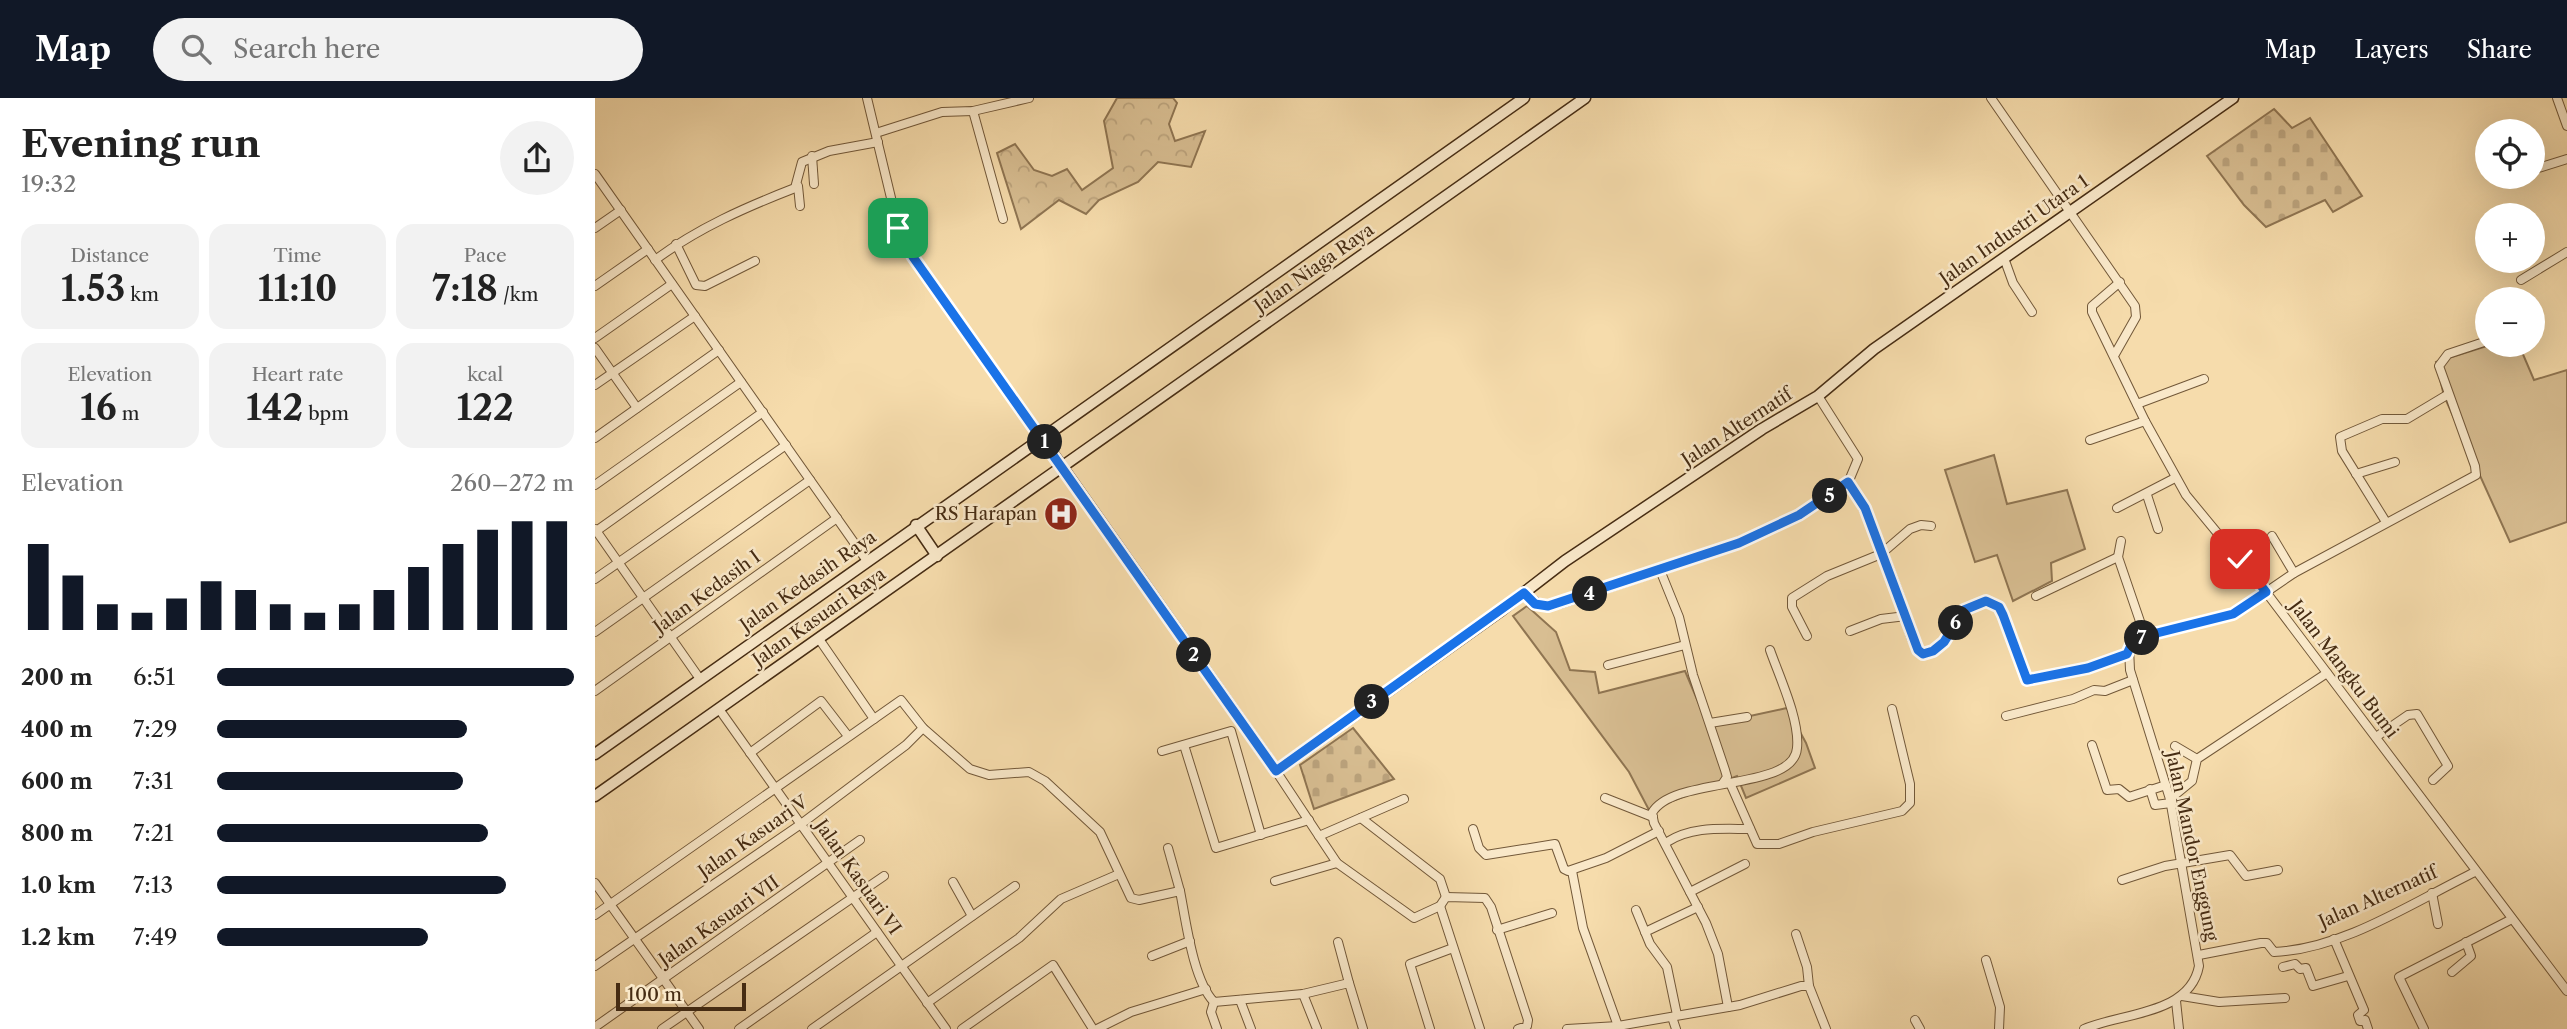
<!DOCTYPE html>
<meta charset="utf-8">
<style>
body{margin:0;font-family:"Libre Caslon Text",serif;background:#f2f2f2;color:#222;height:100vh;display:flex;flex-direction:column;font-size:26px;white-space:nowrap}
*{box-sizing:border-box;margin:0}
p{font-size:23px;color:#767676}
.icon{flex:none;width:38px;height:38px;fill:none;stroke:currentColor;stroke-width:2;stroke-linecap:round;stroke-linejoin:round}
.map{position:relative;flex:1;overflow:hidden}
.drawer{display:flex;flex-direction:column;background:#fff;width:595px}
.drawer>*{flex:none}
.fabs{position:absolute;left:1880px;top:21px;display:grid;gap:14px}
.fabs a{display:grid;place-items:center;width:70px;height:70px;border-radius:50%;background:#fff;box-shadow:0 7px 28px #0002;font-size:35px}
.scale{position:absolute;left:21px;bottom:18px;width:130px;box-sizing:border-box;padding-left:7px;border:4px solid #462c13;border-top:0;font-size:19px;line-height:24px;white-space:nowrap;color:#462c13;-webkit-text-stroke:5px #f9e8c9;paint-order:stroke}
.pin{position:absolute;display:grid;place-items:center;width:60px;height:60px;color:#fff;margin:-30px;border-radius:14px;box-shadow:0 4px 10px #0006}
.km{position:absolute;width:35px;height:35px;margin:-18px;border-radius:50%;background:#222;color:#fff;font-size:19px;line-height:35px;text-align:center}
.round{display:grid;place-items:center;flex:none;width:74px;height:74px;border-radius:37px;background:#f2f2f2}
.summary{display:flex;align-items:center;justify-content:space-between;height:119px;padding:0 21px}
h1{font-size:38px;font-weight:800;line-height:52px}
.stats{display:grid;grid-template-columns:repeat(3,1fr);gap:10px;height:119px;padding:7px 21px}
.stats div{display:grid;align-content:center;border-radius:18px;background:#f2f2f2;text-align:center}
.stats b{font-size:35px;font-weight:800}
.stats small{font-size:19px;font-weight:400}
.stats p{font-size:19px}
.chart{height:196px;padding:14px 21px}
.chart p{display:flex;justify-content:space-between}
.chart svg{width:100%;height:126px;margin-top:7px;stroke:#111827;stroke-width:6}
ul{padding:0 21px;list-style:none;font-size:23px}
li{display:grid;grid-template-columns:112px 84px 1fr;align-items:center;height:52px}
li i{height:18px;border-radius:9px;background:#111827}
header{display:flex;align-items:center;gap:42px;box-sizing:border-box;height:98px;padding:0 35px;background:#111827;color:#fff}
header strong{font-size:33px}
nav{display:flex;gap:38px;margin-inline-start:auto;font-size:24px}
.search{width:490px;height:63px;background:#f2f2f2;display:flex;align-items:center;gap:18px;box-sizing:border-box;padding:0 24px;border-radius:38px;color:#767676;font-size:26px}
main{display:flex;flex:1;min-height:0}
.map>svg:first-child{display:block}
.green{fill:#d8be92;stroke:#8f7552;stroke-width:2}
.forest{fill:url(#forest-crowns);stroke:#8f7552;stroke-width:2}
.cemetery{fill:url(#cemetery-stones);stroke:#8f7552;stroke-width:2}
.lines{fill:none;stroke-linecap:round;stroke-linejoin:round}
.street-casing{stroke:#725839;stroke-width:10}
.secondary-casing{stroke:#462c13;stroke-width:13}
.street{stroke:#f9e8c9;stroke-width:8}
.secondary{stroke:#f9e8c9;stroke-width:10}
.route-casing{stroke:#fff;stroke-width:14}
.route{stroke:#1a73e8;stroke-width:9}
.labels{text-anchor:middle;stroke-width:5;stroke-linejoin:round;paint-order:stroke}
.street-label{font-size:18px;fill:#462c13;stroke:#f9e8c9}
.poi-label{font-size:18px;fill:#462c13;stroke:#f9e8c9;text-anchor:end}
</style>
<header>
<strong>Map</strong>
<div class="search"><svg class="icon" aria-label="search" viewBox="0 0 24 24"><circle cx="10" cy="10" r="6"/><path d="M15 15l6 6"/></svg>Search here</div>
<nav><a>Map</a><a>Layers</a><a>Share</a></nav>
</header>
<main>
<section class="drawer">
<div class="summary"><div><h1>Evening run</h1><p>19:32</p></div><a class="round"><svg class="icon" aria-label="share" viewBox="0 0 24 24"><path d="M12 15V3M7 8l5-5 5 5M5 13v7h14v-7"/></svg></a></div>
<div class="stats">
<div><p>Distance</p><b>1.53<small> km</small></b></div>
<div><p>Time</p><b>11:10</b></div>
<div><p>Pace</p><b>7:18<small> /km</small></b></div>
</div>
<div class="stats">
<div><p>Elevation</p><b>16<small> m</small></b></div>
<div><p>Heart rate</p><b>142<small> bpm</small></b></div>
<div><p>kcal</p><b>122</b></div>
</div>
<div class="chart"><p><span>Elevation</span>260–272 m</p>
<svg viewBox="0 0 160 44" preserveAspectRatio="none"><path d="M5 44V14M15 44V25M25 44V35M35 44V38M45 44V33M55 44V27M65 44V30M75 44V35M85 44V38M95 44V35M105 44V30M115 44V22M125 44V14M135 44V9M145 44V6M155 44V6"/></svg>
</div>
<ul>
<li><b>200 m</b>6:51<i style="width:100%"></i></li>
<li><b>400 m</b>7:29<i style="width:70%"></i></li>
<li><b>600 m</b>7:31<i style="width:69%"></i></li>
<li><b>800 m</b>7:21<i style="width:76%"></i></li>
<li><b>1.0 km</b>7:13<i style="width:81%"></i></li>
<li><b>1.2 km</b>7:49<i style="width:59%"></i></li>
</ul>
</section>
<div class="map">
<svg width="1972" height="931" viewBox="0 0 1972 931">
<defs>
<pattern id="forest-crowns" width="20" height="18" patternUnits="userSpaceOnUse" patternTransform="scale(1.75)"><rect width="20" height="18" fill="#d8be92"/><path d="M2 6a3 3 0 1 1 6 0M12 15a3 3 0 1 1 6 0" fill="none" stroke="#bba37d"/></pattern>
<pattern id="cemetery-stones" width="16" height="16" patternUnits="userSpaceOnUse" patternTransform="scale(1.75)"><rect width="16" height="16" fill="#d8be92"/><path d="M2 7V4a2 2 0 0 1 4 0v3zM10 15v-3a2 2 0 0 1 4 0v3z" fill="#bba37d"/></pattern>
</defs>
<rect width="100%" height="100%" fill="#f6dcac"/>
<filter id="stains"><feTurbulence type="fractalNoise" baseFrequency=".00286" numOctaves="4"/><feColorMatrix values="0 0 0 0 .2 0 0 0 0 .09 0 0 0 0 .02 0 0 0 .5 -.17"/></filter>
<radialGradient id="worn" r=".72"><stop offset=".6" stop-color="#630" stop-opacity="0"/><stop offset="1" stop-color="#630" stop-opacity=".3"/></radialGradient>
<g class="green">
<path d="M1895,247H1924L1939,282L1972,272V424L1915,444L1849,298L1841,264Z"/>
<path d="M1399,357L1412,406L1472,392L1490,451L1456,465L1457,483L1418,503L1402,457L1380,464L1350,372Z"/>
<path d="M932,508L961,534L975,572L1000,574L1004,595L1090,573L1113,627L1192,610L1211,645L1220,670L1151,700L1142,678L1054,712L1034,674L918,518Z"/>
</g>
<path class="forest" d="M522,0H578L582,5L574,26L580,43L610,33L596,69L563,64L543,84L504,102L491,116L464,102L426,131L402,55L420,46L439,72L457,78L472,71L487,92L518,70L509,23Z"/>
<g class="cemetery">
<path d="M1679,11L1697,30L1715,20L1767,98L1738,114L1730,102L1671,129L1649,107L1612,58Z"/>
<path d="M758,630L799,681L719,711L705,667Z"/>
</g>
<g class="lines">
<g class="street-casing">
<g id="street">
<path d="M272,0L303,129L319,159L446,339"/>
<path d="M1396,0L1540,208L1541,219L1520,256"/>
<path d="M1962,0L1972,28"/>
<path d="M378,13L408,121"/>
<path d="M281,35L347,14L378,13L434,0"/>
<path d="M217,58L219,86"/>
<path d="M1937,72L1972,61"/>
<path d="M0,76L272,463"/>
<path d="M203,88L205,108"/>
<path d="M0,130L26,112"/>
<path d="M81,146L101,187L110,188L160,163"/>
<path d="M1409,160L1418,185L1437,214"/>
<path d="M60,162C103,130 151,109 200,90L207,64L234,53L283,44"/>
<path d="M1926,182L1972,154"/>
<path d="M1525,184L1497,208V214L1550,323L1591,397L1671,494L1972,893"/>
<path d="M0,188L53,151"/>
<path d="M0,240L77,186"/>
<path d="M0,250L42,310"/>
<path d="M0,287L100,218"/>
<path d="M1542,306L1609,281"/>
<path d="M0,340L124,252"/>
<path d="M1495,342L1550,323"/>
<path d="M1761,376L1800,364"/>
<path d="M1253,385C1276,418 1292,464 1306,502C1312,519 1313,545 1328,556C1354,552 1353,525 1370,511C1375,507 1385,505 1391,503L1403,509L1408,517L1431,582L1493,570L1532,556"/>
<path d="M0,387L146,284"/>
<path d="M1552,397L1563,431"/>
<path d="M1522,410L1580,380"/>
<path d="M1791,424L1747,353L1745,339L1787,321H1812L1852,297"/>
<path d="M0,431L105,581"/>
<path d="M0,434L168,314"/>
<path d="M1677,438L1699,475"/>
<path d="M1526,443L1523,459L1550,538"/>
<path d="M1065,472L1084,519L1098,577L1130,672L1132,679L1128,685"/>
<path d="M0,481L191,347"/>
<path d="M929,495L947,508L965,506L1118,455L1204,417L1253,385L1263,361L1223,298"/>
<path d="M1441,498L1523,459"/>
<path d="M1255,533L1286,521L1311,518"/>
<path d="M0,534L215,382"/>
<path d="M1212,538L1197,509V500L1232,478L1286,456L1315,431L1326,427L1336,428"/>
<path d="M224,541L279,621"/>
<path d="M1013,567L1090,547"/>
<path d="M0,593L242,420"/>
<path d="M124,611L351,931"/>
<path d="M1411,618L1478,601L1499,592L1510,593L1538,582"/>
<path d="M1115,625L1152,619"/>
<path d="M1781,639L1813,617L1822,616L1853,668L1838,682"/>
<path d="M589,647L621,750L714,722"/>
<path d="M1497,647L1512,692L1524,691L1534,699L1571,687"/>
<path d="M1580,648L1602,661"/>
<path d="M567,653L636,633L666,737"/>
<path d="M155,655L226,603L253,638"/>
<path d="M681,673L724,738L809,701"/>
<path d="M1135,685L1162,746H1184L1218,734L1307,713L1315,705V686L1297,611"/>
<path d="M1555,691L1560,707L1576,705"/>
<path d="M1010,700L1058,719"/>
<path d="M1575,701L1597,683L1602,661L1732,575"/>
<path d="M766,720L845,781L851,799"/>
<path d="M878,731L884,750L891,757L960,746L969,771L973,773L1011,760L1064,733"/>
<path d="M724,738L742,765L819,820L845,808L851,799L890,800L896,809L933,922L932,928L923,931"/>
<path d="M1072,744C1097,728 1126,731 1155,731"/>
<path d="M573,750L585,793"/>
<path d="M977,773L988,830L1023,928"/>
<path d="M1527,782L1570,768L1635,757L1651,778L1683,772"/>
<path d="M680,783L742,765"/>
<path d="M358,784L377,818"/>
<path d="M0,785L104,931"/>
<path d="M1095,794L1150,766"/>
<path d="M1837,795L1843,826"/>
<path d="M845,808L885,931"/>
<path d="M1041,812L1055,846L1072,869L1082,917"/>
<path d="M0,817L306,602L328,630L375,671L394,677L434,674L450,683L505,734L536,800L544,802L585,793C591,823 598,882 619,904L708,896L754,885L768,931"/>
<path d="M902,832L957,815"/>
<path d="M1050,834L1103,809"/>
<path d="M1201,836L1212,869L1214,888"/>
<path d="M1739,841L1769,912L1763,917L1765,923L1770,922L1773,931"/>
<path d="M743,844L754,885"/>
<path d="M1604,857L1666,845H1672L1679,854C1749,851 1818,804 1880,774"/>
<path d="M557,858L595,843"/>
<path d="M1391,862L1405,909L1404,931"/>
<path d="M0,868L206,726L311,647L328,630"/>
<path d="M1688,869L1700,866L1705,871L1711,870L1718,888L1753,878"/>
<path d="M1857,874L1876,858L1871,844"/>
<path d="M708,896L722,931"/>
<path d="M1587,898L1624,904L1690,900"/>
<path d="M645,902L656,931"/>
<path d="M1581,903L1584,931"/>
<path d="M619,904L616,914L622,931"/>
<path d="M332,905L424,840L466,801L524,776"/>
<path d="M1133,909L1123,856L1111,825L1059,725L1057,715C1078,677 1199,694 1202,650C1205,622 1184,578 1175,552"/>
<path d="M1077,919L1081,931"/>
<path d="M1320,922L1325,931"/>
<path d="M0,929L265,742"/>
<path d="M67,931L289,778"/>
<path d="M144,931L282,834"/>
<path d="M217,931L420,788"/>
<path d="M367,931L458,867L498,931"/>
<path d="M502,931L536,914L611,891"/>
<path d="M835,931L815,866L858,850"/>
<path d="M972,931L1023,928L1145,907L1206,888H1214L1231,931"/>
<path d="M1489,931C1526,915 1595,917 1604,868L1575,701L1535,572L1534,550L1550,538L1642,514L1699,475L1881,377L1880,368L1844,268L1853,256L1892,243"/>
<path d="M1829,931L1804,879L1917,821"/>
</g>
</g>
<g class="secondary-casing">
<g id="secondary">
<path d="M446,339L681,673L904,514L970,463L1167,331L1223,298L1279,251L1638,0"/>
<path d="M321,427L342,458"/>
<path d="M0,656L929,0"/>
<path d="M0,698L990,0"/>
</g>
</g>
<use href="#street" class="street"/>
<use href="#secondary" class="secondary"/>
</g>
<g class="lines">
<g class="route-casing">
<path id="route" d="M303,130L318,159L681,673L929,495L940,506L953,508L1144,445L1204,417L1253,384L1270,410L1323,552L1328,556L1338,553L1349,544L1369,512L1391,503L1404,509L1408,517L1432,582L1493,570L1532,556L1537,545L1550,538L1638,516L1671,494L1645,461"/>
</g>
<use href="#route" class="route"/>
</g>
<defs>
<g id="hospital-disc" transform="scale(1.75)"><circle r="9.5" fill="#8f2418" stroke="#f9e8c9"/><path d="M-5-5h3v3.5h4V-5h3V5h-3V1.5h-4V5h-3Z" fill="#fff"/></g>
</defs>
<g fill-rule="evenodd">
<use href="#hospital-disc" x="466" y="416"/>
</g>
<g class="labels">
<g class="street-label">
<text transform="translate(1419 132) rotate(-35)" y="6">Jalan Industri Utara 1</text>
<text transform="translate(719 170) rotate(-35)" y="6">Jalan Niaga Raya</text>
<text transform="translate(1142 329) rotate(-33)" y="6">Jalan Alternatif</text>
<text transform="translate(213 483) rotate(-35)" y="6">Jalan Kedasih Raya</text>
<text transform="translate(112 494) rotate(-36)" y="6">Jalan Kedasih I</text>
<text transform="translate(224 519) rotate(-35)" y="6">Jalan Kasuari Raya</text>
<text transform="translate(1749 571) rotate(53)" y="6">Jalan Mangku Bumi</text>
<text transform="translate(158 739) rotate(-35)" y="6">Jalan Kasuari V</text>
<text transform="translate(1597 748) rotate(78)" y="6">Jalan Mandor Enggung</text>
<text transform="translate(263 779) rotate(55)" y="6">Jalan Kasuari VI</text>
<text transform="translate(1783 799) rotate(-24)" y="6">Jalan Alternatif</text>
<text transform="translate(124 823) rotate(-35)" y="6">Jalan Kasuari VII</text>
</g>
<g class="poi-label">
<text x="442" y="422">RS Harapan</text>
</g>
</g>
<rect width="100%" height="100%" filter="url(#stains)"/>
<rect width="100%" height="100%" fill="url(#worn)"/>
</svg>
<div class="fabs">
<a><svg class="icon" aria-label="locate" viewBox="0 0 24 24"><circle cx="12" cy="12" r="6"/><path d="M12 2v4M12 18v4M2 12h4M18 12h4"/></svg></a>
<a>+</a>
<a>−</a>
</div>
<div class="scale">100 m</div>
<div class="pin" style="left:303px;top:130px;background:#1e9e55"><svg class="icon" aria-label="arrive" viewBox="0 0 24 24"><path d="M6 21V4h12l-3 4 3 4H6"/></svg></div>
<div class="pin" style="left:1645px;top:461px;background:#d93025"><svg class="icon" aria-label="check" viewBox="0 0 24 24"><path d="M5 12l5 5 9-10"/></svg></div>
<b class="km" style="left:450px;top:344px">1</b>
<b class="km" style="left:599px;top:557px">2</b>
<b class="km" style="left:777px;top:604px">3</b>
<b class="km" style="left:995px;top:496px">4</b>
<b class="km" style="left:1235px;top:398px">5</b>
<b class="km" style="left:1361px;top:525px">6</b>
<b class="km" style="left:1547px;top:540px">7</b>
</div>
</main>
